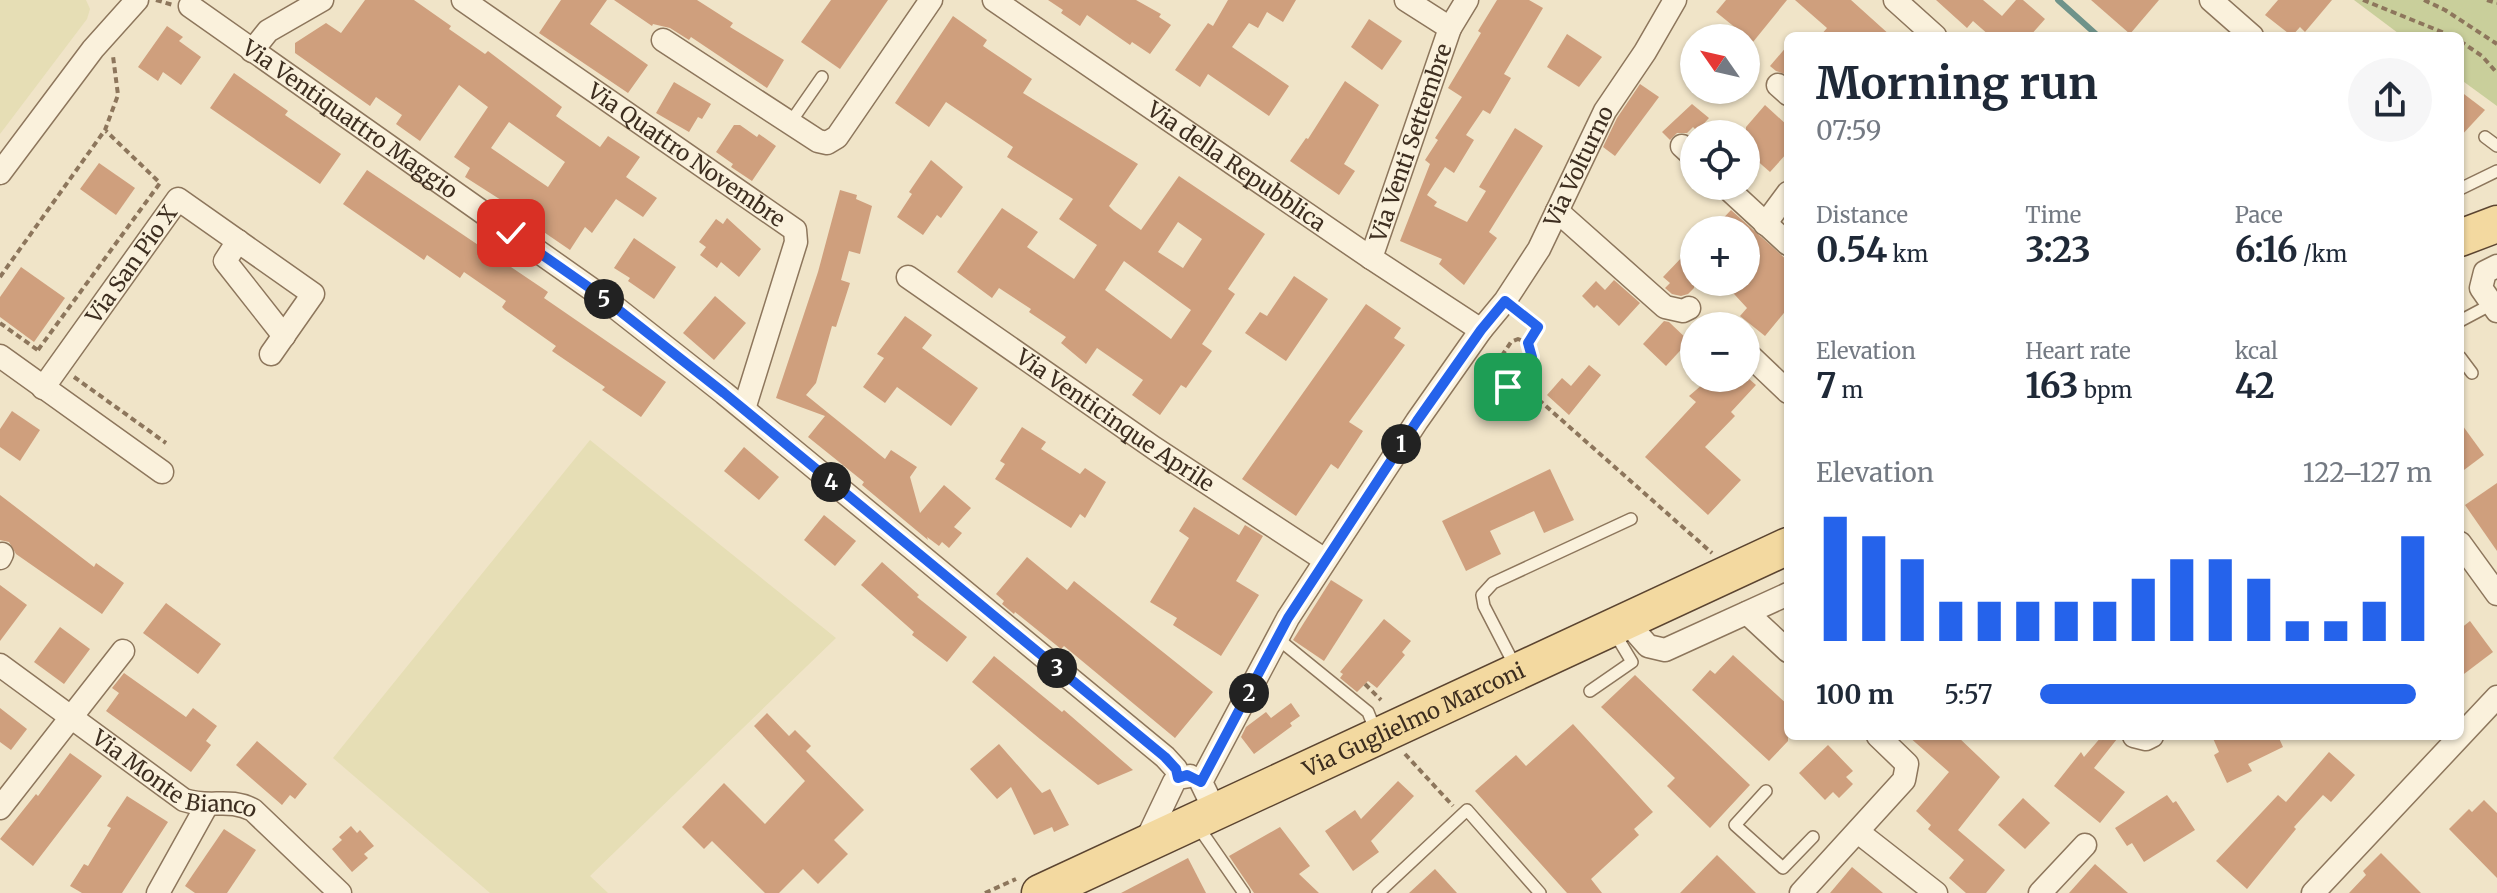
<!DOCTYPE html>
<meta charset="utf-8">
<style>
body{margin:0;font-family:Merriweather,serif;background:#f6f6f7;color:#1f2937;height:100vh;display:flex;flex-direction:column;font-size:30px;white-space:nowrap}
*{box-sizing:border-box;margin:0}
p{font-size:26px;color:#747a83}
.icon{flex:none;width:44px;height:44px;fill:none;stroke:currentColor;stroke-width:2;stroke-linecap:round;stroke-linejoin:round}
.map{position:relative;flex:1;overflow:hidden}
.panel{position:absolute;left:1784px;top:32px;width:680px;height:708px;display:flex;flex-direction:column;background:#fff;border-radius:12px;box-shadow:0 2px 6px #0004}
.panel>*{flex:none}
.needle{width:52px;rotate:304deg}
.buttons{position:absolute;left:1680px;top:24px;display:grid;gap:16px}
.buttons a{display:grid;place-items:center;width:80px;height:80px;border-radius:50%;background:#fff;box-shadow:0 2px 6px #0004;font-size:40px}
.pin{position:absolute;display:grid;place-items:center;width:68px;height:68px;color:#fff;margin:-34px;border-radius:16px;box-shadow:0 4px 12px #0006}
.km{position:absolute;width:40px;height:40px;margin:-20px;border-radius:50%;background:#222;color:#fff;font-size:22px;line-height:40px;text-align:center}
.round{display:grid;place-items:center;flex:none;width:84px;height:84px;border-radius:42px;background:#f6f6f7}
.summary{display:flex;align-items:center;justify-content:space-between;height:136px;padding:0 32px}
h1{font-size:44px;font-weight:700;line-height:60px}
.stats{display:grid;grid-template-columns:repeat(3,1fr);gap:12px;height:136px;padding:8px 32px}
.stats div{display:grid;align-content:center}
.stats b{font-size:34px;font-weight:700}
.stats small{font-size:22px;font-weight:400}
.stats p{font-size:22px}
.chart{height:224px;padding:16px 32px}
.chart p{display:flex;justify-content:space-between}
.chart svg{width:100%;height:144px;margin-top:8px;stroke:#2563eb;stroke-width:6}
ul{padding:0 32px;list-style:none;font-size:26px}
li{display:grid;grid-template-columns:128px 96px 1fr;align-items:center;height:60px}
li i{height:20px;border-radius:10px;background:#2563eb}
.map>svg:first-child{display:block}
.farmland{fill:#e6deb5}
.green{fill:#c9cf9b}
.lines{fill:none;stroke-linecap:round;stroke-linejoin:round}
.stream{stroke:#6f938a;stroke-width:6}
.building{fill:#cf9f7d;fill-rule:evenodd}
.lane-casing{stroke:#8d765c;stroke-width:14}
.street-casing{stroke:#8d765c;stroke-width:25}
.primary-casing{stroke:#5b4430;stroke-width:39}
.path{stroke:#8d765c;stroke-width:4;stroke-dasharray:6 4;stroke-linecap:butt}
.lane{stroke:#faf1dc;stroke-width:11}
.street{stroke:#faf1dc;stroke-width:22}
.primary{stroke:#f3d9a0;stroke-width:36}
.route-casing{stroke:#fff;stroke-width:16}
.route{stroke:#2563eb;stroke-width:10}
.labels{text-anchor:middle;stroke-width:7;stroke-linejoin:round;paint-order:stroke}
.street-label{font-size:22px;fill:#3d2e20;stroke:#f7eed8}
</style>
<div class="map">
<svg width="2497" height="893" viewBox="0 0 2497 893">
<rect width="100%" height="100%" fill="#f0e4c8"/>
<g class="farmland">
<path d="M0,0H86L90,9L87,19L0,134Z"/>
<path d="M590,440L836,638L590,876L608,893H490L333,758Z"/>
</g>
<path class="green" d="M2354,0H2497V106L2460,79V36H2402Z"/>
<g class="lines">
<path class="stream" d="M2058,0L2098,36"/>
</g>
<g class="building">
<path d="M365,0H414L451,26L449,29L485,54L488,51L562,107L556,116L600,147L608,136L640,157L626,177L657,198L643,217L616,199L592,233L585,227L570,250L532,224L534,221L465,177L470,168L454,157L488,107L459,85L420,141L396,124L402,115L376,97L370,106L295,53V43L326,23L341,33ZM509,122L565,162L548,187L491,148Z"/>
<path d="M561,0H607L590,24L648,65L628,93L539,33Z"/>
<path d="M614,0H697L733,23L730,27L784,60L767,88L691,37L689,40L670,28L653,24L652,26Z"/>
<path d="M831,0H888L840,69L801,42Z"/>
<path d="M1048,0H1136L1161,14L1159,17L1171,25L1150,54L1132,42L1130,45L1087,15L1080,26L1061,13L1063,10Z"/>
<path d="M1228,0H1296L1283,22L1267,12L1258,28L1249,23L1232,47L1289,86L1269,116L1208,74L1200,87L1175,70L1208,23L1213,26Z"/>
<path d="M1497,0H1529L1543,8L1504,74L1511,78L1490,114L1483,110L1466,135L1474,140L1454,173L1445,167L1427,195L1437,202L1434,206L1467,222L1486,191L1479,187L1515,128L1543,146L1489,232L1497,238L1464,285L1439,264L1442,259L1400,241L1430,164L1425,160L1438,140L1435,138L1462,97L1448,88L1481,33L1478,31Z"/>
<path d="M1726,0H1787L1753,42L1716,12Z"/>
<path d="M1795,0H1851L1891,36H1820L1827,28Z"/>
<path d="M1936,0H1983L2002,16L2016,0H2023L2045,19L2030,36H1990L1973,21L1967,28Z"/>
<path d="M2091,0H2159L2130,34Z"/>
<path d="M2278,0H2332L2305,32L2300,27L2292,36L2265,15Z"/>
<path d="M953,16L987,40L983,46L1032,79L1023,93L1138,164L1109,206L1114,211L1141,230L1179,176L1265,234L1228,289L1235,294L1202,344L1212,351L1186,388L1181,385L1160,415L1132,395L1143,380L1097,348L1086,364L1061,343L1066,337L1029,312L1031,309L999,288L992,298L957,272L1002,208L1038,232L1027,247L1074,279L1097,245L1059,219L1073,199L1007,157L1013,147L946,102L929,127L895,103ZM1178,222L1202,239L1183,268L1158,252ZM1124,261L1191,310L1171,339L1105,290Z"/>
<path d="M1369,19L1402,41L1382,70L1351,47Z"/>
<path d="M167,26L183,37L179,41L201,57L181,85L163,72L158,81L138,67Z"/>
<path d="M1567,34L1602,57L1579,87L1547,67Z"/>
<path d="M1788,45V75L1776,71L1770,66Z"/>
<path d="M234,73L288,111L285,115L341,154L320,184L210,108Z"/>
<path d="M1345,81L1379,105L1344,164L1355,171L1339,195L1290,161L1306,138L1308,139Z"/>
<path d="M674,82L711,104L702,119L698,117L689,132L656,113Z"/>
<path d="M1640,84L1659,97L1615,156L1603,147L1617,118Z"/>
<path d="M2460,91L2485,110L2460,137Z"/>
<path d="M1692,104L1709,118L1697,131L1693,127L1687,133H1677L1670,140L1662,132Z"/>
<path d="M1765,105L1788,126V152L1770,172L1746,151V127Z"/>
<path d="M734,125H740L757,137L759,134L776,146L752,181L731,167L733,164L716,152Z"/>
<path d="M931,160L963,187L941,218L937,215L923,235L897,217L912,194L909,192Z"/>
<path d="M99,163L135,188L116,215L80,189Z"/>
<path d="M367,170L548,292L544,298L666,382L641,417L602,390L605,387L552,351L556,346L505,310L502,307L506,301L464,272L460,278L427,255L424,260L343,204Z"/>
<path d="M840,190L857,195L856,199L872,206L860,254L849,251L841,280L850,283L836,327L832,326L816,383L806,395L885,459L891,450L917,467L910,477L920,513L944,485L971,508L954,527L962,533L949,548L942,542L939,546L927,537L928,540L862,485L864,482L808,437L825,416L776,398L818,272Z"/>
<path d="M1731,210L1788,261V308L1765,336L1740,316L1747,308L1723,282H1746V230H1712Z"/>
<path d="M727,218L761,249L739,277L721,262L717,268L700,255L706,247L699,242L716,219L723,224Z"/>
<path d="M634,238L676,267L654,299L628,281L630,278L614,268Z"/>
<path d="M1685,254L1694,262V288L1688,294L1681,296L1672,294L1665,288L1670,283L1663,277Z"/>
<path d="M21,267L65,298L34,342L0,317V297Z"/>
<path d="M1294,276L1328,299L1286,361L1245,333L1260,312L1267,316Z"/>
<path d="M1614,280L1640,303L1619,326L1597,305L1594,308L1582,296L1596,281L1605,290Z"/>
<path d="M715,296L746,323L714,360L683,333Z"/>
<path d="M1366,304L1401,328L1394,338L1405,345L1349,422L1363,431L1338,469L1331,464L1296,516L1242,479Z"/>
<path d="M905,316L932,335L922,348L978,388L951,426L897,387L885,403L863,387L884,358L877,354Z"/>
<path d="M1664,321L1669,322L1689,341L1666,366L1643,344Z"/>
<path d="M1589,365L1601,375L1569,415L1547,395L1562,378L1571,386Z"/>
<path d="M1710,378H1748L1756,385L1731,412L1735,416L1705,447L1741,480L1708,515L1645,457L1696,402L1689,396Z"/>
<path d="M12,411L40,430L20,461L0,447V429Z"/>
<path d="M2460,422L2484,455L2460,473Z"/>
<path d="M1022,427L1046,442L1041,449L1080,474L1085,468L1106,482L1085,518L1080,514L1071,528L995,479L1005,464L1000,461Z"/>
<path d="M744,447L779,477L759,500L724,471Z"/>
<path d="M1550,469L1574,520L1544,533L1534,511L1490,531L1501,554L1466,571L1442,521Z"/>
<path d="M2497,483V551L2465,505Z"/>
<path d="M0,495L94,567L96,563L124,583L102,614L16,554L9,542L0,540Z"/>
<path d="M1194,507L1239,535L1245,525L1263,536L1236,581L1259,595L1221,656L1173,625L1177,618L1150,602L1189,538L1179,531Z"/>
<path d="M824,515L856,541L835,566L804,540Z"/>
<path d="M1027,557L1067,590L1074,581L1213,692L1175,738L1064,646L1061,649L1015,612L1014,614L1002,604L1004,601L996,594Z"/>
<path d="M882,562L919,595L917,597L967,637L947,662L912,635L914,632L861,585Z"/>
<path d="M1331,580L1363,600L1324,661L1293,640Z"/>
<path d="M0,585L27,605L0,641Z"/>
<path d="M166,603L221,644L198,674L143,633Z"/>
<path d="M1384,619L1411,641L1402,652L1405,655L1377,688L1368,681L1357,692L1340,678L1343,674L1340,672Z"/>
<path d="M2470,621L2493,652L2460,677V629Z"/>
<path d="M60,627L90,649L64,684L34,662Z"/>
<path d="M1733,655L1788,705V741L1769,761L1692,690L1710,670L1715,674Z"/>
<path d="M994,656L1062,712L1064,710L1133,770L1098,785L1040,739L972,682Z"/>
<path d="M124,673L186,717L193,708L217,726L206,741L211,745L191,772L106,711L119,693L112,688Z"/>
<path d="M1635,675L1750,785L1710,828L1667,786L1675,778L1601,707Z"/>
<path d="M1291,703L1300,716L1290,723L1292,726L1254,754L1241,737L1246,727L1266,712L1271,718Z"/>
<path d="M0,708L27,729L11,750L0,742Z"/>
<path d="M767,713L789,736L795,730L811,746L806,751L864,810L834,840L848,854L818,884L803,869L779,893H765L712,841L704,849L682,827L724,783L765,824L805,781L754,726Z"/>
<path d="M1573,724L1653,812L1634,829L1639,835L1591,879L1602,893H1567L1475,791L1516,755L1526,766Z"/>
<path d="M1908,736H1957L2000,777L1958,830L2005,870L1986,893H1966L1949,878L1964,860L1928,829L1931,825L1916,811L1949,772Z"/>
<path d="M2102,736H2113L2117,739L2094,768L2125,792L2100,823L2054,786L2081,752L2084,757Z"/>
<path d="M2212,736H2278L2283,747L2248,764L2252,771L2227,783L2214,755L2219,752Z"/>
<path d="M257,741L307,784L295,799L290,795L282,805L236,765Z"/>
<path d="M999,744L1042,793L1050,789L1069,825L1054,832L1052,827L1034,835L1011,787L997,799L970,769Z"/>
<path d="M1828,745L1853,771L1846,777L1853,784L1839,798L1833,792L1825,800L1799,773Z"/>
<path d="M2329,752L2355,775L2331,802L2323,795L2294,827L2296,829L2247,889L2216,861L2278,795L2286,802Z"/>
<path d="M70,753L102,776L33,866L0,839L36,794L38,796Z"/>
<path d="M1398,781L1414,796L1371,841L1379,852L1353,871L1325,831L1355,810L1361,819Z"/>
<path d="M2167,795L2173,803L2176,801L2195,830L2144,862L2132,843L2127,846L2115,828Z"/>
<path d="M127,796L168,822L122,893H82L70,886L84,864L88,866L111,828L107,826Z"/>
<path d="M2023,798L2050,823L2025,849L1998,825Z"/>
<path d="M2484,800L2497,813V878L2449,829L2469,809L2472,812Z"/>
<path d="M351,826L357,833L360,830L374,846L364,854L368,858L352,872L332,849L342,840L339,837Z"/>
<path d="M1280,827L1310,866L1299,874L1319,893H1254L1229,856Z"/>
<path d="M224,829L256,850L227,893H195L185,886Z"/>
<path d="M2381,853L2421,893H2349L2366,875L2363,871Z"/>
<path d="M1717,855L1756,893H1680Z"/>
<path d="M1188,858L1206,893H1121Z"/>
<path d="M2095,864L2128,893H2069Z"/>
<path d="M1852,867L1883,893H1830Z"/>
<path d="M1435,869L1457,893H1409Z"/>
</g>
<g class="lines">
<g class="lane-casing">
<g id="lane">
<path d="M790,123L822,77"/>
<path d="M2485,137L2497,146"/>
<path d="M2460,189L2497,171"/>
<path d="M2460,321L2492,304"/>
<path d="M2460,357L2472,373"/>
<path d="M1277,638L1368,712L1376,732"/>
<path d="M1515,666L1484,606L1482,595L1493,583L1631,519"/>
<path d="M1590,691L1632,662L1614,632"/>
<path d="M1766,791L1735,825L1783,868L1813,837"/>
<path d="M1197,825L1244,893"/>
<path d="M1378,893L1467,810L1540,893"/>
</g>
</g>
<g class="street-casing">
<g id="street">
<path id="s1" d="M463,0L795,230L796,242L744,409"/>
<path id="s2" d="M994,0L1371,258L1481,330"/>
<path d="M1895,0L1935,36"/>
<path d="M2211,0L2252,36"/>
<path id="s3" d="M190,6L597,293L724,393L1165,757L1176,769L1178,778"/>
<path d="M1450,28L1467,0"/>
<path d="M663,40L818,141L827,143L837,137L931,0"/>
<path d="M252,51L268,31L322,0"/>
<path d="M1778,85L1788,94"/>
<path d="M1682,146L1694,157"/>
<path d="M0,173L93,49L137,0"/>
<path d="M1725,186L1788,244"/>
<path d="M1557,211L1665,307L1683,311L1689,308"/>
<path d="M1765,224L1788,193"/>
<path d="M238,241L225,261L284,336"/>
<path id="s4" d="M1371,258L1450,28L1406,0"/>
<path d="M2497,266L2485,272L2481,288L2497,311"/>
<path id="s5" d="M908,277L1154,448L1325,560"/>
<path d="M1746,352L1788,392"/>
<path d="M0,356L162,472"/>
<path id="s6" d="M43,388L178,199L313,294L271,354"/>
<path d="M2460,543L2497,594"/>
<path d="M0,558L2,554"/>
<path d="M1747,613L1788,651"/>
<path d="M1626,621L1648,646L1665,650L1788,594"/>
<path id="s7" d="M0,665L184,800C211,809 228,797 253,810L340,893"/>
<path d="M2134,736L2146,739L2152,736"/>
<path d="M0,808L123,651"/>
<path id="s8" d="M1215,811L1201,782L1288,618L1417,421L1481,330L1505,301L1539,249L1605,111L1645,52L1675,0"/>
<path d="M1858,832L1936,893"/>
<path d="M1145,843L1174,782L1178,778L1190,776"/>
<path d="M158,893L207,805"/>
<path d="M1801,893L1904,780L1907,764L1878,736"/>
<path d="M2040,893L2085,845"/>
<path d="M2313,893L2497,697"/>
</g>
</g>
<g class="primary-casing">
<g id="primary">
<path d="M2460,238L2497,224"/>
<path id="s9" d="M1040,893L1788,546"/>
</g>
</g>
<g class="path">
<path d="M156,0L173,5"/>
<path d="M2363,0L2452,36"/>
<path d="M2424,0L2445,10L2497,44"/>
<path d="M2487,0L2497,3"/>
<path d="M2460,41L2482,56L2497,73"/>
<path d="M0,277L105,130L118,95L113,56"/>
<path d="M1520,313L1538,327L1528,343"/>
<path d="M0,323L39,351"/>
<path d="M1518,339L1528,343L1532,357L1512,386L1502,387L1493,381L1491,372L1511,342Z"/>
<path d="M38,350L160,183L106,131"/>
<path d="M74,377L166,443"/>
<path d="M1513,384L1530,392L1712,553"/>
<path d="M1365,684L1381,700"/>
<path d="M1405,754L1453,806"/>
<path d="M985,893L1016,879"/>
</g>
<use href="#lane" class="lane"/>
<use href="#street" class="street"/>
<use href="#primary" class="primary"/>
</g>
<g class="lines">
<g class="route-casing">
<path id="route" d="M511,233L597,293L724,393L1165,757L1176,769L1178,778L1187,775L1201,782L1288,618L1417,421L1481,330L1505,301L1538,327L1528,343L1532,357L1508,387"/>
</g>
<use href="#route" class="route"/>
</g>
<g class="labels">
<g class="street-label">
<text dy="8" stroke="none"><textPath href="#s3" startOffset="196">Via Ventiquattro Maggio</textPath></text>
<text dy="8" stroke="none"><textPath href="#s4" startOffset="122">Via Venti Settembre</textPath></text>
<text dy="8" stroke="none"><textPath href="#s1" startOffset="272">Via Quattro Novembre</textPath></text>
<text dy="8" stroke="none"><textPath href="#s2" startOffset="294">Via della Repubblica</textPath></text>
<text dy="8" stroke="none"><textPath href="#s8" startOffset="756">Via Volturno</textPath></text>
<text dy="8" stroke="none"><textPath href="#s6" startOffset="152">Via San Pio X</textPath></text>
<text dy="8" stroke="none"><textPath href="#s5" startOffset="252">Via Venticinque Aprile</textPath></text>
<text dy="8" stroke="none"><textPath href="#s9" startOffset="412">Via Guglielmo Marconi</textPath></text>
<text dy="8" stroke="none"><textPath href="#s7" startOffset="210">Via Monte Bianco</textPath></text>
</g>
</g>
</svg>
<div class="buttons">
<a><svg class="needle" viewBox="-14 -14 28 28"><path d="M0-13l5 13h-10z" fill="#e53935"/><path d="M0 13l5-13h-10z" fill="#747a83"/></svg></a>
<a><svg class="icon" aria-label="locate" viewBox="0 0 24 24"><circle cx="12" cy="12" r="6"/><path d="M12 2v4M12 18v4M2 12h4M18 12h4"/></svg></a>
<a>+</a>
<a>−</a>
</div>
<div class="pin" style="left:1508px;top:387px;background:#1e9e55"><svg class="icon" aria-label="arrive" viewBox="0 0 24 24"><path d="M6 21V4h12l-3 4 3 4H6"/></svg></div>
<div class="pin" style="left:511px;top:233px;background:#d93025"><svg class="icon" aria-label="check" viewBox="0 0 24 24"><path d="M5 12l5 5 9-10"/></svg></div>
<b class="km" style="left:1401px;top:444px">1</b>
<b class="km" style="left:1249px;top:693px">2</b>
<b class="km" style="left:1057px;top:668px">3</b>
<b class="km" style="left:831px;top:482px">4</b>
<b class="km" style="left:604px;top:299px">5</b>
<section class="panel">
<div class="summary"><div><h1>Morning run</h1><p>07:59</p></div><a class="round"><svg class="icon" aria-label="share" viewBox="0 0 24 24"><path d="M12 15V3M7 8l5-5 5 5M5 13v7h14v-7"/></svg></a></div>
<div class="stats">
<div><p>Distance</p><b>0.54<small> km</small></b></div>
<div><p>Time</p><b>3:23</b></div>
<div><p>Pace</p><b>6:16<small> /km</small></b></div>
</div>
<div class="stats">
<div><p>Elevation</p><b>7<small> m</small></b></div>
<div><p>Heart rate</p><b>163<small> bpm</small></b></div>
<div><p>kcal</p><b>42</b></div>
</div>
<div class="chart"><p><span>Elevation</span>122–127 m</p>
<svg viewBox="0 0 160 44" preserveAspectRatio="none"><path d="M5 44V6M15 44V12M25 44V19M35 44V32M45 44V32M55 44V32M65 44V32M75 44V32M85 44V25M95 44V19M105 44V19M115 44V25M125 44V38M135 44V38M145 44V32M155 44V12"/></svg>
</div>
<ul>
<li><b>100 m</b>5:57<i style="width:96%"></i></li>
</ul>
</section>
</div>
